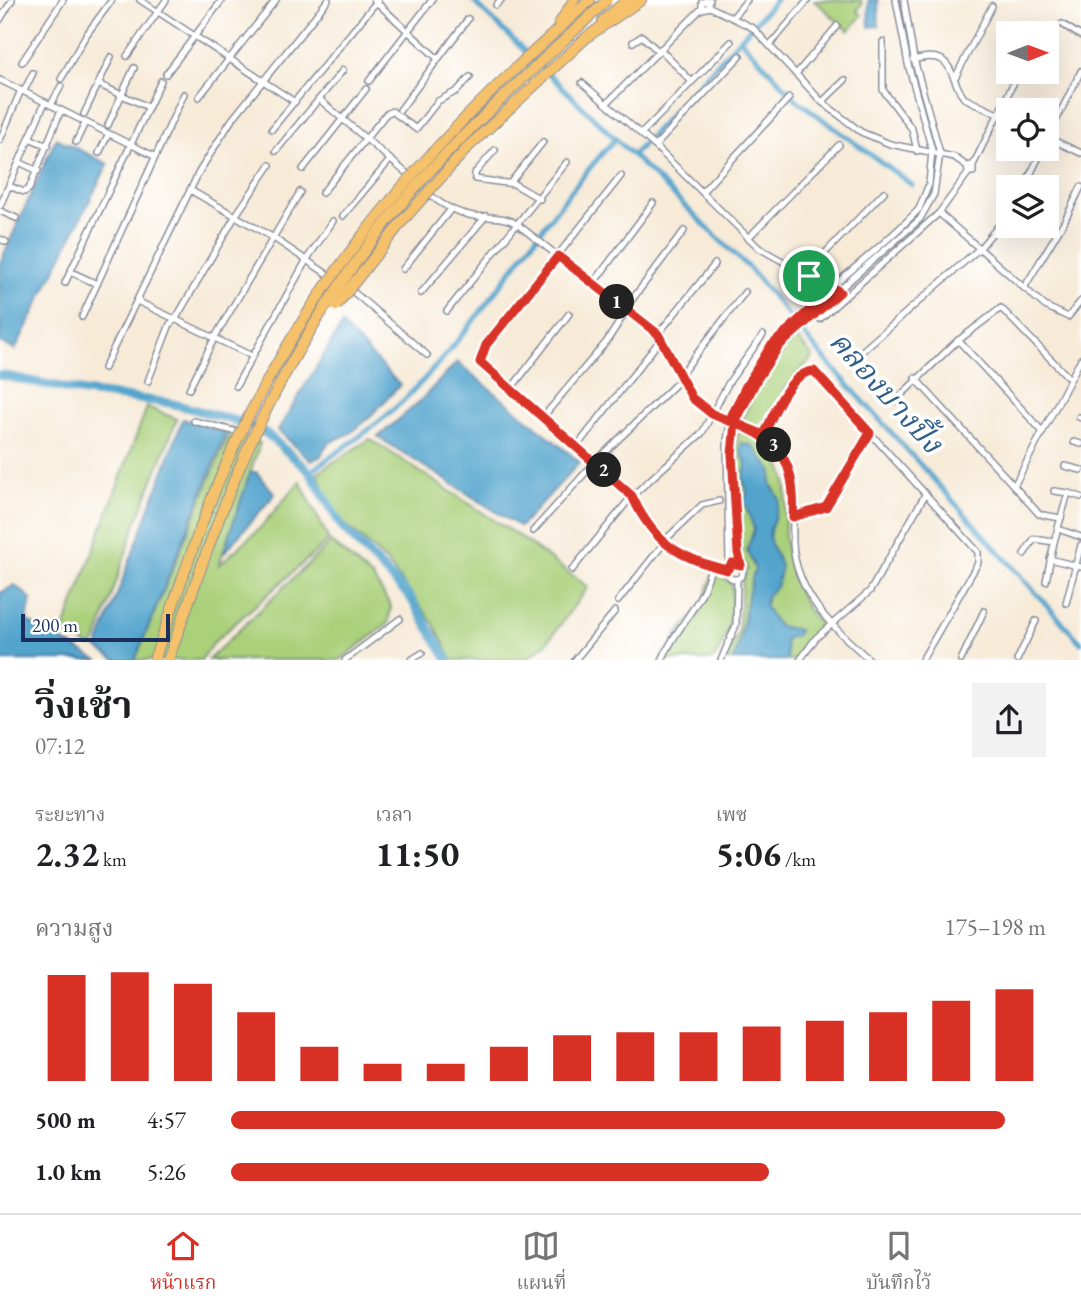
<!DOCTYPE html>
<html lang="th">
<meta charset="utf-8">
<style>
body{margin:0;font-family:"EB Garamond","Noto Serif Thai",serif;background:#f2f2f2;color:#202124;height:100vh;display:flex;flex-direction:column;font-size:26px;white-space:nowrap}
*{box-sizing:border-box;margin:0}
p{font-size:23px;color:#757577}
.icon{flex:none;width:38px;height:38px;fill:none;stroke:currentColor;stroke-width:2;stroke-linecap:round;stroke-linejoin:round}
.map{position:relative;height:660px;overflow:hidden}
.side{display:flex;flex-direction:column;background:#fff;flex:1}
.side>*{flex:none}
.needle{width:46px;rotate:89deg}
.tools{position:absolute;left:996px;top:21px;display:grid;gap:14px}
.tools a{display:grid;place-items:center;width:63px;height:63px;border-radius:0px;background:#fff;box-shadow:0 7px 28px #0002;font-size:35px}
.scale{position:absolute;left:21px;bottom:18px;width:149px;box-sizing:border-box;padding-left:7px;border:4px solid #1b2f5e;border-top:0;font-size:19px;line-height:24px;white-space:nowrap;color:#1b2f5e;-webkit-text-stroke:5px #fff;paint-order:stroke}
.pin{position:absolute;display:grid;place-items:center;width:60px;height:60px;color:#fff;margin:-30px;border:4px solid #fff;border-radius:50%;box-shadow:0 2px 7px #0007}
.km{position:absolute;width:35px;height:35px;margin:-18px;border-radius:50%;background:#222;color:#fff;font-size:19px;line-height:35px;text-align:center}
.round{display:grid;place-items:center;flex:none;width:74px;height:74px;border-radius:0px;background:#f2f2f2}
.summary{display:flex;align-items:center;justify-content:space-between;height:119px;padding:0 35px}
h1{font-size:38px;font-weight:700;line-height:52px}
.metrics{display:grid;grid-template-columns:repeat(3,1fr);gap:10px;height:119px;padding:7px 35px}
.metrics div{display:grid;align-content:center}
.metrics b{font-size:35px;font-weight:700}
.metrics small{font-size:19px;font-weight:400}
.metrics p{font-size:19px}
.chart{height:196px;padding:14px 35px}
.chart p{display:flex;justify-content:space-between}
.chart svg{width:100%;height:126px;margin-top:7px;stroke:#d93025;stroke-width:6}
ul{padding:0 35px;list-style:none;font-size:23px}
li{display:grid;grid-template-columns:112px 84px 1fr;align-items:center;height:52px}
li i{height:18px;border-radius:9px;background:#d93025}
.menu{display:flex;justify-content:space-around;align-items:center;height:98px;border-top:2px solid #e0e0e0;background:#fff;font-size:19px;color:#757577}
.menu a{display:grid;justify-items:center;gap:4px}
.menu .current{color:#d93025}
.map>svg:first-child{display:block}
.green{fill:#aad07a;stroke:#62806c;stroke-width:2}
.water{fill:#52a4cd;stroke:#366a96;stroke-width:2}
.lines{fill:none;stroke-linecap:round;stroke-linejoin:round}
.canal{stroke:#52a4cd;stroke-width:5}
.river{stroke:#52a4cd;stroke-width:9}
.street-casing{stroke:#898d9b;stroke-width:8}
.highway-casing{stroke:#898d9b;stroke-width:12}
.street{stroke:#fff;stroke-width:5}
.highway{stroke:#f5c16b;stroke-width:10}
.highway-bridge-casing{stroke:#898d9b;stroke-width:12;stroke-linecap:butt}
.highway-bridge{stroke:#f5c16b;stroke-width:10}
.route-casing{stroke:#fff;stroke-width:14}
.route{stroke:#d93025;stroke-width:9}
.labels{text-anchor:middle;stroke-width:7;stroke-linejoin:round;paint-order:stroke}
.water-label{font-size:30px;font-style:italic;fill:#315e8a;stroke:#fff}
</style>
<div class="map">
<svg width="1081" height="660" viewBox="0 0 1081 660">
<rect width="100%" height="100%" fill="#fff"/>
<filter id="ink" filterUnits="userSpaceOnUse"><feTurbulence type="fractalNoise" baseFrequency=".0143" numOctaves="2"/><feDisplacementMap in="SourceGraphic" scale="14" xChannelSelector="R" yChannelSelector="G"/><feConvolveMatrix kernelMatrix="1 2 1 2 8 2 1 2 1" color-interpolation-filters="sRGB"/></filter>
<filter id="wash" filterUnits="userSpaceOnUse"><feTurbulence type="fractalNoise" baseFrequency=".00686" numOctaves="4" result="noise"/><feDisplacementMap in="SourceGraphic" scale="28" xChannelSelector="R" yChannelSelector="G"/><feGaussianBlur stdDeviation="1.57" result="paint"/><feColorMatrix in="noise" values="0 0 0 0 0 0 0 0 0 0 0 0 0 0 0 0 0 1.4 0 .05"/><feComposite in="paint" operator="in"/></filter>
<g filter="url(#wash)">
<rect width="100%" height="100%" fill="#f7ebd8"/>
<g class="green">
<path d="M814,0H861L862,4L857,11L862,15L849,31Z"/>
<path d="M795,336L813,357C789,382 765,407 762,442C798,477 783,493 785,537C787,570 800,604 822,627L804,644L796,660H724L738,634L742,583L747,569L741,556L735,451C741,407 766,369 795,336Z"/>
<path d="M147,407L177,419L136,523L97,639L91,647L63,632Z"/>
<path d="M231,428L260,443L219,565L261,527L300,481L329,540L214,642L201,660H135Z"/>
<path d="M370,439L520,537L588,587L546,644L525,660H452L435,626L387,562L335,515L317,473Z"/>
<path d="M331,542L373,578L391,606L388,624L340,660H208Z"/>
<path d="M714,571L732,584C733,615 730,635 713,660H666L677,635L702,606Z"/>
</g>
<g class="water">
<path d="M868,0H878L879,26L869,27Z"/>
<path d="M56,138L108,164L15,350L0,342V263Z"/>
<path d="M342,325L400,385C385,400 368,422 350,433C337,441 326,439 321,456L311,461L278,430Z"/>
<path d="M457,362L580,462L520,527L378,437L418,403Z"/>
<path d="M183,419L226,433L135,660H116L97,648Z"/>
<path d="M742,443L753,446L772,471L771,484L780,500C771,536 761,528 781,565L777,586L767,595L765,606L778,626L799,630L797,635L785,639L787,660H733C746,631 744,597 755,569L747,550L754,529L744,501L747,491L743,480L746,464L740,450Z"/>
<path d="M256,472L275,494L223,554L250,473Z"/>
<path d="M15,585L31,599L27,621L97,660H0V593Z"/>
</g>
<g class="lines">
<g class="canal">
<path d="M472,0L751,270L817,350L1081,643"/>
<path d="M741,40L798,101L912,185"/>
<path d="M633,155L776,0"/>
<path d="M310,472C342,448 378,426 407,397C485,319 541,220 615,139"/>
</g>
<path class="river" d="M0,375L85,392L170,403L244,423L266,433L310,472L342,527L410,597L448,660"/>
</g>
</g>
<g filter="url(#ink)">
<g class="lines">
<g class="street-casing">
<g id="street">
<path d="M140,0L295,102"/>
<path d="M374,0L438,59"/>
<path d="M708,2L710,7L702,9V2L710,0"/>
<path d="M496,5L501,0"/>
<path d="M710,7L753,28L822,102L861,132L890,144L954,157L967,166L973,165V172H968L967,166"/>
<path d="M733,17L747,0"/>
<path d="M0,20L12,0"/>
<path d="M1062,24L1081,36"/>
<path d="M633,42L642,36L658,51"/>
<path d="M883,42V90L912,129L917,151"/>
<path d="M770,45L808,0"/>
<path d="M660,49L691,81"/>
<path d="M127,56L166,0"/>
<path d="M913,60C956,48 948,77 964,98L1008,119"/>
<path d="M22,62L63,0"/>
<path d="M166,74L222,0"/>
<path d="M796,74L837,26"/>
<path d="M956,76L992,6"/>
<path d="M61,79L86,35L112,0"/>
<path d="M0,80L154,156"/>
<path d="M369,81L432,0"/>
<path d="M582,83L655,146L759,248L809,276"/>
<path d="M98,84L148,107"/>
<path d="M24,91L33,73"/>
<path d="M199,97L276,0"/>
<path d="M319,99L411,177"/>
<path d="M822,102L845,80"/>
<path d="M607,103L702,8"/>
<path d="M51,105L61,86"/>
<path d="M400,110L468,19"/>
<path d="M84,114L111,57"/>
<path d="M108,125L134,68"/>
<path d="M272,129L378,0"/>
<path d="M641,134L731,42"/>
<path d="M1046,137L1081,153"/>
<path d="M29,138L48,146"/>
<path d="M0,140L21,90"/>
<path d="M1046,141L1081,71"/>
<path d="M76,142L85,123"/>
<path d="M655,146L740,56"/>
<path d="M495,150L475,173V179L514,184L540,199"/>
<path d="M276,151L343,70"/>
<path d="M99,153L108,135"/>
<path d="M19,162L38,171"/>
<path d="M973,165L1019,72"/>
<path d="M303,169L366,89"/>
<path d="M621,176L486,345L480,362L632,496C654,542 677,558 727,570"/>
<path d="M510,183L543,142"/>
<path d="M418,184C433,199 448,210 469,215C486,219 501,214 517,224L658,334C669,352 687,395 701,407C727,428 761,425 782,455C801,483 791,512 793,543C796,595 834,629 870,660"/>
<path d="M9,186L24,192L29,189L61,110"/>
<path d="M1024,187L1043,149"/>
<path d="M190,190L272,237L333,278"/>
<path d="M702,192L789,98"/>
<path d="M322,193L386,114L392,111L416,129L438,101L457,91L470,77"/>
<path d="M0,206L45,102"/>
<path d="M0,211L16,218"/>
<path d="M939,213L1045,306L1068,317L1081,301"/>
<path d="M343,216L390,160"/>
<path d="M748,238L839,145"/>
<path d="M0,239L6,242"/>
<path d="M403,269L451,209"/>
<path d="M71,272L97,284"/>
<circle cx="813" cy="278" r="4.5"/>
<path d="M814,274L826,252L884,192"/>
<path d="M817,279L836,290"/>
<path d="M65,283L161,81"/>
<path d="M593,284L653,203"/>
<path d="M1024,288L1065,220L1081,187"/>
<path d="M350,289L427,355"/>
<path d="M421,293L486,216"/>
<path d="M137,301L252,356"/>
<path d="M625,309L684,231"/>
<path d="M447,311L567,162"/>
<path d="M82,317L184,94"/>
<path d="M820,319L939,213L969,172"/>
<path d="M658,334L715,264"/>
<path d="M958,340L1043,432"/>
<path d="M854,358L980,248L1008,214"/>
<path d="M104,368L199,172L231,121L328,0"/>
<path d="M681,374L745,292"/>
<path d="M915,378L1014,486"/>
<path d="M148,381L170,324L175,320L236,215L270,165"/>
<path d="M236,386L307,259L333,221"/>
<path d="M189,389L215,337L300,192"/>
<path d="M510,390L569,314"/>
<path d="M895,401L955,343L1001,308L1070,379"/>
<path d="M543,417L607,341L627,310"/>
<path d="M1079,417L1081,418"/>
<path d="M194,421L241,433"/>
<path d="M764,435C773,415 789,372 814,371L978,552V563L922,660"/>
<path d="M1074,442L1081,444"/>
<path d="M577,446L661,339"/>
<path d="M1065,466L1081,470"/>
<path d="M1054,491L1068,493"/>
<path d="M1039,514L1014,486L1081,359"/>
<path d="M1043,515L1061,518"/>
<path d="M793,517L826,507L870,433"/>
<path d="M1058,529L1081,537"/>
<path d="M533,531L595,462L682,378"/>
<path d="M663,542L702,505L719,501"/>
<path d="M1024,554L1034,539L1054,542L1068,493L1081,497"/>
<path d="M1050,559L1081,567"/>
<circle cx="735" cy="571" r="8"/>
<path d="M729,565L727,441C738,340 855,278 919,209L929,184L932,150L908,64L896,0"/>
<path d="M741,565L738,553C735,513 727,470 734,430C745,358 866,269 920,219L934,194L940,153L914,59L904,0"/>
<path d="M572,570L632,496L702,433L729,382L763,335"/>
<path d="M1046,581L1054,542"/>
<path d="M618,601L664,543"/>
<path d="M1066,603L1081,545"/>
<path d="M345,660L400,619"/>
<path d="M411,660L422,653"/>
<path d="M575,660L615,611"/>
<path d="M662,660C677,625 704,604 711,566"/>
<path d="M721,660L736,625L737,579"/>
<path d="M800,660L816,638L870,591L925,495"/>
<path d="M961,660L984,611"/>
<path d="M1017,660L1036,621"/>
</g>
</g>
<g class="highway-casing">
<g id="highway">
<path d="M603,21L627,0"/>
<path d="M559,24L574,0"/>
<path d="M588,36L641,0"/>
<path d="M530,55L590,0"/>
</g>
</g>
<use href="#street" class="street"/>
<use href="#highway" class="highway"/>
<g class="highway-bridge-casing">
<g id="highway-bridge">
<path d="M336,306L404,219L469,146L588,36"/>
<path d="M154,660C179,590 201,518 232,451C302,297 406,169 530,55"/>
<path d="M168,660C193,592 215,523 244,457C283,369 336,283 397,209C460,132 535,69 607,0"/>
</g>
</g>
<use href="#highway-bridge" class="highway-bridge"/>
</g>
</g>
<g class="lines" filter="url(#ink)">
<g class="route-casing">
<path id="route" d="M809,276L815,274L817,279L833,288L770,347L746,386L729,421L712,414L692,398L658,334L558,256L486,345L480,362L632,496C653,542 678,558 727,570L732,563L741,565L738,553L732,454L735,423C784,441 796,467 793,517L826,507L870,433L814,371C789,372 773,415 764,435L735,423L757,379L779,346L840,292C832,287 825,284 817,279L811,282L809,276"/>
</g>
<use href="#route" class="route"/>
</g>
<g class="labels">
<g class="water-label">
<text transform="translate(886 392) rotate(48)" y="10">คลองบางปิ้ง</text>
</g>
</g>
</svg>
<div class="tools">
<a><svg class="needle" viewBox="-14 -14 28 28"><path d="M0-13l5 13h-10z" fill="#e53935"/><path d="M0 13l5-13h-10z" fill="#757577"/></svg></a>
<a><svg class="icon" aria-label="locate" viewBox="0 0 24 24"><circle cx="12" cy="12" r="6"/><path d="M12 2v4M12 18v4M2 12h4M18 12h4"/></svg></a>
<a><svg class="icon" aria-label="layers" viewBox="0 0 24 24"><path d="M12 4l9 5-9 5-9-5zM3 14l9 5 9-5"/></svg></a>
</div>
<div class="scale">200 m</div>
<div class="pin" style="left:809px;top:276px;background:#1e9e55"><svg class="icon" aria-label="arrive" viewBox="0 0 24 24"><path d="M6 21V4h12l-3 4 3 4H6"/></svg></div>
<b class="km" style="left:617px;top:302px">1</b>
<b class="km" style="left:604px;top:470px">2</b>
<b class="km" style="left:774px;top:445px">3</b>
</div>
<section class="side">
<div class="summary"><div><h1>วิ่งเช้า</h1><p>07:12</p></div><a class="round"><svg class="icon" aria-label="share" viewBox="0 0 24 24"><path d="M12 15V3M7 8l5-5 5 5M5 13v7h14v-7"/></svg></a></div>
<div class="metrics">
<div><p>ระยะทาง</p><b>2.32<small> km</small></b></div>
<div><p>เวลา</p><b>11:50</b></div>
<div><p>เพซ</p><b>5:06<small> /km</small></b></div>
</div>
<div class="chart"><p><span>ความสูง</span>175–198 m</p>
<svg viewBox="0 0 160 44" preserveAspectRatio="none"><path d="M5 44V7M15 44V6M25 44V10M35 44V20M45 44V32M55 44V38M65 44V38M75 44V32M85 44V28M95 44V27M105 44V27M115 44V25M125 44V23M135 44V20M145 44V16M155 44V12"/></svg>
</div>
<ul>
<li><b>500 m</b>4:57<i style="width:95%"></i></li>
<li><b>1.0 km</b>5:26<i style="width:66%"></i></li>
</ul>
</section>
<nav class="menu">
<a class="current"><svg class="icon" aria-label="home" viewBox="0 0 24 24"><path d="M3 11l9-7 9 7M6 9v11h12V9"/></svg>หน้าแรก</a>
<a><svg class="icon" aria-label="map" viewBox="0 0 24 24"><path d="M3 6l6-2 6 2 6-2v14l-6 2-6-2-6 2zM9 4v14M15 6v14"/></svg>แผนที่</a>
<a><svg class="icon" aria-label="saved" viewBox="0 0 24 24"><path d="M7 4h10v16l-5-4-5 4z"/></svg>บันทึกไว้</a>
</nav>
